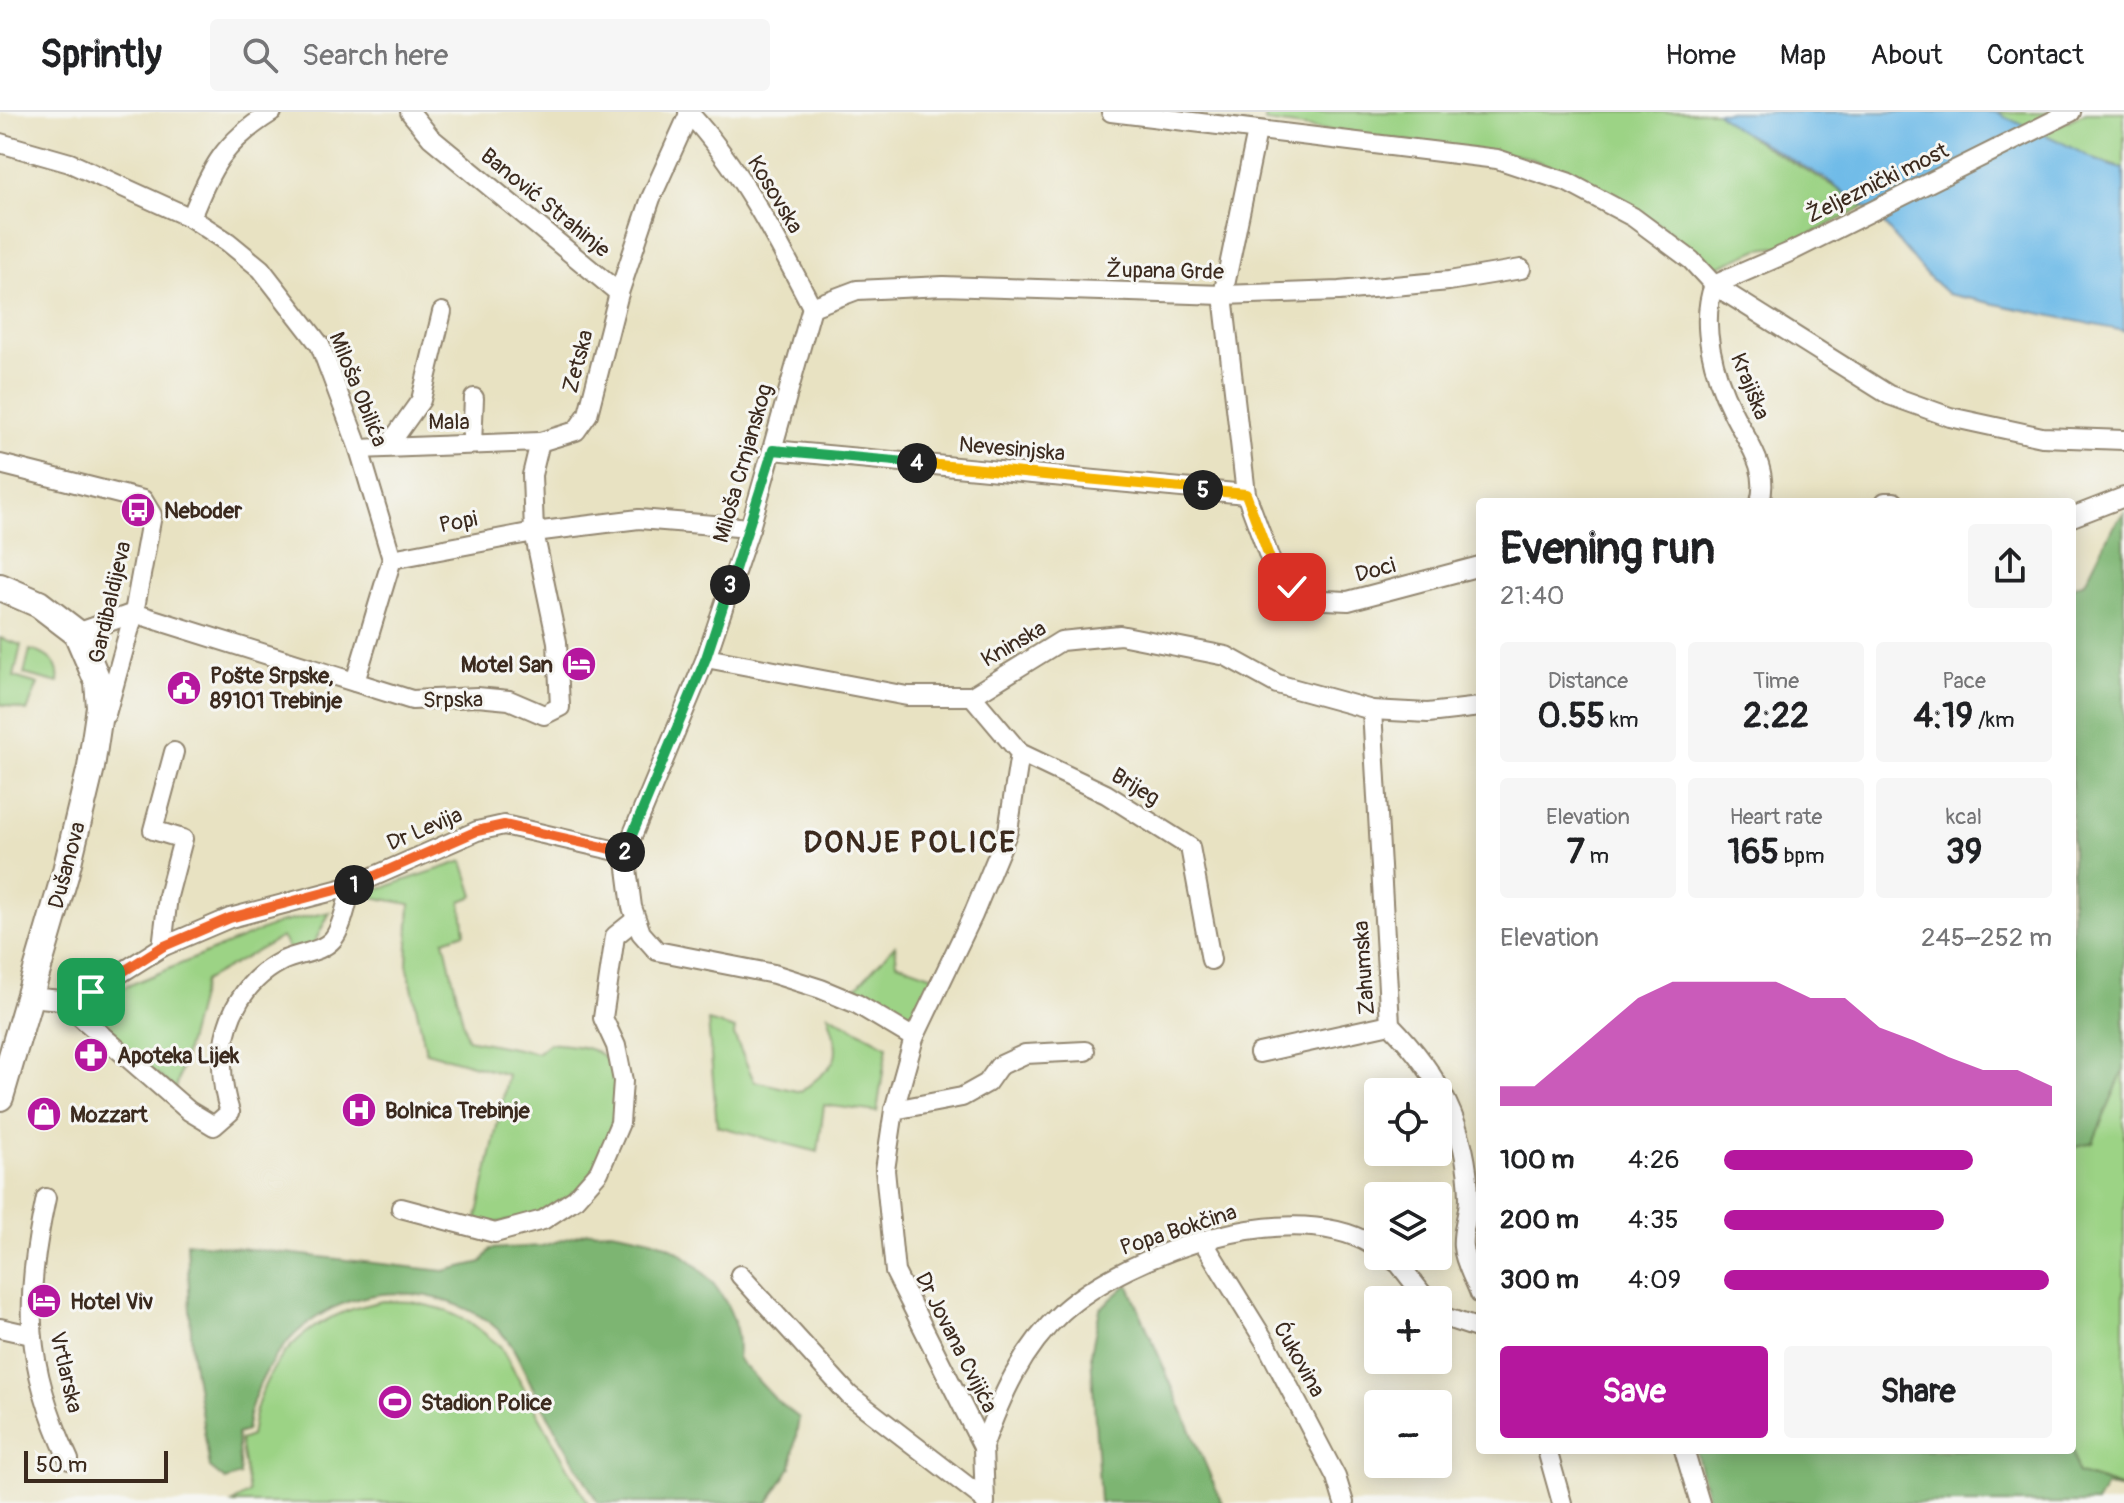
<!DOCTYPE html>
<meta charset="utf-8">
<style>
body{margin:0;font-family:Pangolin,sans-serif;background:#f6f6f6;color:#202124;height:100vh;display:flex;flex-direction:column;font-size:30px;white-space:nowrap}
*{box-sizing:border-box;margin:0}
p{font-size:26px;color:#757577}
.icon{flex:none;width:44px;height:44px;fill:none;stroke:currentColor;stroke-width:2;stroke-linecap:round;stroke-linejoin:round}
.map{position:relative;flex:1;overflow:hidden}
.side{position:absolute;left:1476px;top:386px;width:600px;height:956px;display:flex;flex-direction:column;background:#fff;border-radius:8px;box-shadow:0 4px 20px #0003}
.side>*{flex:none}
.tools{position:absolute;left:1364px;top:966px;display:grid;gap:16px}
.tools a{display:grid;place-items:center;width:88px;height:88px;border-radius:8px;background:#fff;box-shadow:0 4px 20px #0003;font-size:40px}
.scale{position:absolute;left:24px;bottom:20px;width:144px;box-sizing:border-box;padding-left:8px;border:4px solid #3b2a1e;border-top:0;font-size:22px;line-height:28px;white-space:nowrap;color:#3b2a1e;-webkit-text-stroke:6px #f6f6f2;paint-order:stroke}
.pin{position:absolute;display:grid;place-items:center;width:68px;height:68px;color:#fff;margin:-34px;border-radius:16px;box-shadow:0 4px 12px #0006}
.km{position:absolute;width:40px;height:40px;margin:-20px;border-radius:50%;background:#222;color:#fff;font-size:22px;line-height:40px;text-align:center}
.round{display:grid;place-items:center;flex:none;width:84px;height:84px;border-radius:8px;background:#f6f6f6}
.head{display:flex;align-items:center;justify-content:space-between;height:136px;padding:0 24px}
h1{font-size:44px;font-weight:700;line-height:60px}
.stats{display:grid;grid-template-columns:repeat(3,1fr);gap:12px;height:136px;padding:8px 24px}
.stats div{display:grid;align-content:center;border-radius:8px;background:#f6f6f6;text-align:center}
.stats b{font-size:34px;font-weight:700}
.stats small{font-size:22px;font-weight:400}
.stats p{font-size:22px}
.chart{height:224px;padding:16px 24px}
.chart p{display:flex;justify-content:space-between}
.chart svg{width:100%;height:144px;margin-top:8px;fill:#b5179e;opacity:.7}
.cta{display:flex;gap:16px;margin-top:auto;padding:16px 24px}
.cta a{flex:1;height:92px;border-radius:8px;background:#b5179e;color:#fff;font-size:32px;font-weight:700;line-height:92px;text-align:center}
.cta a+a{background:#f6f6f6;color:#202124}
ul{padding:0 24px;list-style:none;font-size:26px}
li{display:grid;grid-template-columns:128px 96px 1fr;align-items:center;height:60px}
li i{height:20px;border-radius:10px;background:#b5179e}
header{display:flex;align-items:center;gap:48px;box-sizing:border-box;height:112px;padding:0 40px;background:#fff;border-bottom:2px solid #e0e0e0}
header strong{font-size:38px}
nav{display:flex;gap:44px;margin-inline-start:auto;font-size:28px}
.search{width:560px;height:72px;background:#f6f6f6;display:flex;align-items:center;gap:20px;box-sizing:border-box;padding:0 28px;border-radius:8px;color:#757577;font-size:30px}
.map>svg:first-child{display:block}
.green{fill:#9cd385;stroke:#6c7e52;stroke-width:2}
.forest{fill:#7db572;stroke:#5c7048;stroke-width:2}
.water{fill:#6fbbe8;stroke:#557283;stroke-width:2}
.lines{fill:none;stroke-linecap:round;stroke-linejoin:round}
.street-casing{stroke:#928670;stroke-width:22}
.secondary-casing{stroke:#928670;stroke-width:30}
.street{stroke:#fff;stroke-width:18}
.secondary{stroke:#fff;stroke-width:26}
.split-1-casing{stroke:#fff;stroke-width:16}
.split-2-casing{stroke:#fff;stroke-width:16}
.split-3-casing{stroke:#fff;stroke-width:16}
.split-4-casing{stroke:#fff;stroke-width:16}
.split-5-casing{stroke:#fff;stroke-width:16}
.split-6-casing{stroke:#fff;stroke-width:16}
.split-1{stroke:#f0652b;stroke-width:10}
.split-2{stroke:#f0652b;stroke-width:10}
.split-3{stroke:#22a559;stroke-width:10}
.split-4{stroke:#22a559;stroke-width:10}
.split-5{stroke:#f5b400;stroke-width:10}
.split-6{stroke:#f5b400;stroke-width:10}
.labels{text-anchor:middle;stroke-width:6;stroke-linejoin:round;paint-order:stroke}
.street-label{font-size:22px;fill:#3b2a1e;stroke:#f6f6f2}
.poi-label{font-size:22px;font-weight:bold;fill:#3b2a1e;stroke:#f6f6f2;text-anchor:start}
.district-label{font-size:30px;font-weight:bold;letter-spacing:2px;fill:#3b2a1e;stroke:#f6f6f2}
</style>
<header>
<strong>Sprintly</strong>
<div class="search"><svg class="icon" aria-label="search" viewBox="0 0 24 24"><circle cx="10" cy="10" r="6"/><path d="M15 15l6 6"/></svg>Search here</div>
<nav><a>Home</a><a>Map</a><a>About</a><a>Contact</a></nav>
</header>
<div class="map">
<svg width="2124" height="1391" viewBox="0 0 2124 1391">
<rect width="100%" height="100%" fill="#f6f6f2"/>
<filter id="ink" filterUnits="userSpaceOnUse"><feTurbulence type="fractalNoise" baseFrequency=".0125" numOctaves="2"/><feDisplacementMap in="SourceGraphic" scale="16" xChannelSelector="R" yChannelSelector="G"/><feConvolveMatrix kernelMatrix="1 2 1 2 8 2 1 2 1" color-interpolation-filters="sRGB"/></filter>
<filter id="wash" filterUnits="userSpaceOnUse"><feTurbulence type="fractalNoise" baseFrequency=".006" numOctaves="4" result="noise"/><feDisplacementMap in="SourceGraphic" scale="32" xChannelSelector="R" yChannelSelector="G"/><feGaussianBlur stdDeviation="1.8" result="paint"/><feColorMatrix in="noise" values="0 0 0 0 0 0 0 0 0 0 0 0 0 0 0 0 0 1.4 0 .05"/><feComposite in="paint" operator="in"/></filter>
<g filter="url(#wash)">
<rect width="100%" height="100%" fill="#e8e2c2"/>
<g class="green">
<path d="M1266,0H1717C1762,39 1817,60 1865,95L1787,134L1759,137L1715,156L1702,150L1673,122L1638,99L1571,63L1527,45L1265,10Z"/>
<path d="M1997,0H2055L2022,16Z"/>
<path d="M2086,0H2124V57L2084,44L2043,21Z"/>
<path d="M0,526L21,533L14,565L38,572L27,599L0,592Z"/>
<path d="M30,538C47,542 61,551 58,571L24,562Z"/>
<path d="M463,749L474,784L461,789L465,821L444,828L467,927L537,941L549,931C566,933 588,933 603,944C635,968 604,1048 583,1073C558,1102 512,1113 476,1111L508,963L426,940L407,852L410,792L361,783Z"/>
<path d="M330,800L312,835L290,839L282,825L204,869L176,977L103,920L113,880L279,811Z"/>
<path d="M895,833L897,851L942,867C936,876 931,888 924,895C908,913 868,890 851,881Z"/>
<path d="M828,902L887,934L877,1000L824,993L818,1040L717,1014L708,909L735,917L734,923L754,969L801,980C840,947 842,951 828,902Z"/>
<path d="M2124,957V1376L2077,1361L2072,1333V1035L2093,1030Z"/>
<path d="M384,1189L412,1190L442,1197L470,1210L500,1234L588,1391H232L249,1381L240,1328L251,1324C261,1246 308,1203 384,1189Z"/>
</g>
<g class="forest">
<path d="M2124,401V957L2093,1030L2072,1035V475L2085,470L2112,416Z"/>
<path d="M611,1119C626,1122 645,1124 659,1130C703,1148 744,1198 737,1246L776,1288L799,1306L791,1355L768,1391H598C576,1352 553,1313 532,1274C524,1259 517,1239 506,1226C487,1203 455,1190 427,1184C336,1167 259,1230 246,1319L237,1322L240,1363L225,1368L210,1356L192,1243L187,1130L444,1159L482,1150L491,1137L542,1134L588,1120Z"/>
<path d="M1128,1172L1222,1391L1100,1390L1091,1241L1100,1197Z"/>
<path d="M2072,1333L2077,1361L2124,1377L2106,1374L2096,1391H1709L1696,1338H2072Z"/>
</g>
<path class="water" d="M1717,0H1997C2013,10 2026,15 2043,22C2071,33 2093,51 2124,57V219L1948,182L1925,161L1877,104L1826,67L1734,15Z"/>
</g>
<g filter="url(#ink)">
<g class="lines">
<g class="street-casing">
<g id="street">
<path d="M410,0L431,26L619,181"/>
<path d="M688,0C741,57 776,126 812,195"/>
<path d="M1111,0L1497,47L1567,70L1633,105L1691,148L1714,173L1889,283L1950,305L2042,325L2124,328"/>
<path d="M689,2L651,86L619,181L588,302L576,319L540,330L532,363L534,420L639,407L750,416"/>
<path d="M1257,19L1223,183L1246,382L1273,455L1292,475L1325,488L1348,489L1480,454"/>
<path d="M0,31L70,51L191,106L228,130L261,157L320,233L359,337L392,447L355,570"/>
<path d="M191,106C211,55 224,30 272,0"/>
<path d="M812,195L750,416L706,546L625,741L632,795L641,821L657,839L774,862L821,877L857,892L914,926"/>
<path d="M812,195L857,178L943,174L1223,183L1339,179L1449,169L1521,157"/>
<path d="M472,332L474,286"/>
<path d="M389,333L421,288L442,200"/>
<path d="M359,337L540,330"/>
<path d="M773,338L1246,382"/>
<path d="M0,352L143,388L152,403L134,501L106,602"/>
<path d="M1760,390C1770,355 1746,329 1732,299C1714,263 1699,212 1714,173L1790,140L2071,0"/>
<path d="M1885,390H1894"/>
<path d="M2072,405L2124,385"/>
<path d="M77,521L134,501L412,588L477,585L509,588L544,603L560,595L557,530L534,420L392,447"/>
<path d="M706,546L907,584H972L1061,529L1120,523L1226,544L1277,572L1372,598L1428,601L1480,595"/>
<path d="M972,584L1020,641L1106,682L1190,735L1211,848"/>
<path d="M1372,598L1390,912C1438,961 1468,1016 1469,1086C1469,1102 1461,1120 1463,1135C1464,1150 1475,1168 1480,1182"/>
<path d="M162,835L168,784L183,727L153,718L174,640"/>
<path d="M29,885L61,888L91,880L162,835L230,806L352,774L477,719L504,713L625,741"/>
<path d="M61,888L189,999L214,1014L230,1000C211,944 226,878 282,849C298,841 321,841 333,827C343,815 347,788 352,774"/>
<path d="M1259,941L1390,912"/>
<path d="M894,998L962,985L987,971L999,954L1025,942L1085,939"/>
<path d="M46,1086C24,1189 24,1251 69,1348"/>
<path d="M401,1096L495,1121L543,1108L575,1087L599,1060L620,1011L623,969L616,934L603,906L615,824L635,808"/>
<path d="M1204,1131L1266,1231L1336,1365L1344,1391"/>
<path d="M1388,1144L1399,1152L1427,1188"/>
<path d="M740,1163L849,1283L984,1387"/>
<path d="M1438,1203L1480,1217"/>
<path d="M0,1216L31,1223"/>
<path d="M983,1335C1001,1284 1022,1237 1062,1200C1128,1141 1299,1080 1378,1137"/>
<path d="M1547,1338L1562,1391"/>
<path d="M1684,1338L1700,1391"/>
<path d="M985,1391L983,1335L895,1160L885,1058L894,998L914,926L973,803L1008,719L1020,641"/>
</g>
</g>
<g class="secondary-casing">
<path id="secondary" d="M0,475L39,492L77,521L98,570L100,595L91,655L65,763L0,985"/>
</g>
<use href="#street" class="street"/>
<use href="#secondary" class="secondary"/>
</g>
</g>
<g class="lines" filter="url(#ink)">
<g class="split-1-casing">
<path id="split-1" d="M91,880L162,835L230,806L354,773"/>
</g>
<g class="split-2-casing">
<path id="split-2" d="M354,773L477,719L504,713L625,740"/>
</g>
<g class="split-3-casing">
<path id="split-3" d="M625,740L706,546L730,473"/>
</g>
<g class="split-4-casing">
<path id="split-4" d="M730,473L773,338L917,351"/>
</g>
<g class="split-5-casing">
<path id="split-5" d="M917,351L1203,378"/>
</g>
<g class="split-6-casing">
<path id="split-6" d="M1203,378L1246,382L1273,455L1292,475"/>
</g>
<use href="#split-1" class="split-1"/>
<use href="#split-2" class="split-2"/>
<use href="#split-3" class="split-3"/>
<use href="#split-4" class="split-4"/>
<use href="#split-5" class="split-5"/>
<use href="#split-6" class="split-6"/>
</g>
<defs>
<g id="bus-disc" transform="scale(1.8)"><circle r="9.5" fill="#b5179e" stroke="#f6f6f2"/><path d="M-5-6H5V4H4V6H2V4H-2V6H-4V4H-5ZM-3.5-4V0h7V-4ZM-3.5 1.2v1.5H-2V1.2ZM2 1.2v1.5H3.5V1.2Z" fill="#fff"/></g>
<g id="hotel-disc" transform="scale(1.8)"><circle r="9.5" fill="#b5179e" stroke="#f6f6f2"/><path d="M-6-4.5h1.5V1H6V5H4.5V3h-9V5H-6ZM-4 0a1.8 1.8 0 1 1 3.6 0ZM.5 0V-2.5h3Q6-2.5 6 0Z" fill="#fff"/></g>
<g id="civic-disc" transform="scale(1.8)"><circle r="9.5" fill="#b5179e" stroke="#f6f6f2"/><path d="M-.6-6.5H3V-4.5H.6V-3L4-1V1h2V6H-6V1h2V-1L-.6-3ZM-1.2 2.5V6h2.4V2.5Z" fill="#fff"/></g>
<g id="pharmacy-disc" transform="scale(1.8)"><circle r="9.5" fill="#b5179e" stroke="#f6f6f2"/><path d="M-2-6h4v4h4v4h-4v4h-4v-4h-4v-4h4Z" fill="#fff"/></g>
<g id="hospital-disc" transform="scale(1.8)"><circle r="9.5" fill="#b5179e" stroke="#f6f6f2"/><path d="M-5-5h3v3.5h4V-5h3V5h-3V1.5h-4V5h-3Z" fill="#fff"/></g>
<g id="shop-disc" transform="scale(1.8)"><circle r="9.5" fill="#b5179e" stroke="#f6f6f2"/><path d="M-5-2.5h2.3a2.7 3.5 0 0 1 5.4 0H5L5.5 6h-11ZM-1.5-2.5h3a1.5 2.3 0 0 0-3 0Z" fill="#fff"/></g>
<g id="stadium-disc" transform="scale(1.8)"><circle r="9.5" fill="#b5179e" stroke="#f6f6f2"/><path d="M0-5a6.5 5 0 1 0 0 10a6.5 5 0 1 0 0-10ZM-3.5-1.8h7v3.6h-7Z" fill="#fff"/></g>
</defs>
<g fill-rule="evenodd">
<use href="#bus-disc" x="138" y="398"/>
<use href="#hotel-disc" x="579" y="552"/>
<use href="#civic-disc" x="184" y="576"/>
<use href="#pharmacy-disc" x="91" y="943"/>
<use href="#hospital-disc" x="359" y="998"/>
<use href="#shop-disc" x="44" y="1002"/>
<use href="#hotel-disc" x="44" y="1189"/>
<use href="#stadium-disc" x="395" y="1290"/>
</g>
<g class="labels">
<g class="street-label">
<text transform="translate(1877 70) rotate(-26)" y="8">Željeznički most</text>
<text transform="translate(776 82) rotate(59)" y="8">Kosovska</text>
<text transform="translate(546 90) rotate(39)" y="8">Banović Strahinje</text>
<text transform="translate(1165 158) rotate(1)" y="8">Župana Grde</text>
<text transform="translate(577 249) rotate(-75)" y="8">Zetska</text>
<text transform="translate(1751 274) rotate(68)" y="8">Krajiška</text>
<text transform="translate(359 277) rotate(68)" y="8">Miloša Obilića</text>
<text x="449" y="317">Mala</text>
<text transform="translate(1012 336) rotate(5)" y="8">Nevesinjska</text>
<text transform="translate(742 351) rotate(-74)" y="8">Miloša Crnjanskog</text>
<text transform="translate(458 409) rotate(-11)" y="8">Popi</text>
<text transform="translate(1375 457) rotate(-15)" y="8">Doci</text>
<text transform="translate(109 490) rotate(-77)" y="8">Gardibaldijeva</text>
<text transform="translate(1013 531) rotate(-30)" y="8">Kninska</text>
<text transform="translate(453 587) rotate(-1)" y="8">Srpska</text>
<text transform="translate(1136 674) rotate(31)" y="8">Brijeg</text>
<text transform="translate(424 716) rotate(-23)" y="8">Dr Levija</text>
<text transform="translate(66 753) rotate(-75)" y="8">Dušanova</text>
<text transform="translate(1363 856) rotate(-94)" y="8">Zahumska</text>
<text transform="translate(1178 1117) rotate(-18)" y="8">Popa Bokčina</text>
<text transform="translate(957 1230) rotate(63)" y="8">Dr Jovana Cvijića</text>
<text transform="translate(1300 1247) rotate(61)" y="8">Ćukovina</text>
<text transform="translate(67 1260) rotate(77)" y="8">Vrtlarska</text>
</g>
<g class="poi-label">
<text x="164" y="406">Neboder</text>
<text x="553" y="560" text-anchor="end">Motel San</text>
<text x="210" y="571">Pošte Srpske,<tspan x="210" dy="25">89101 Trebinje</tspan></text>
<text x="117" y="951">Apoteka Lijek</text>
<text x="385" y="1006">Bolnica Trebinje</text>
<text x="70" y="1010">Mozzart</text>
<text x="70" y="1197">Hotel Viv</text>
<text x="421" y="1298">Stadion Police</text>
</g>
<g class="district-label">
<text x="910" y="740">DONJE POLICE</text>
</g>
</g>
</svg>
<div class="tools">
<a><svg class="icon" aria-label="locate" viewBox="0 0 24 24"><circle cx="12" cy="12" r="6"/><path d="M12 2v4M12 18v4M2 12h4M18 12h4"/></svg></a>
<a><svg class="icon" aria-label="layers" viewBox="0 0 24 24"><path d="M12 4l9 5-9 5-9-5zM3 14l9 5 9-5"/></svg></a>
<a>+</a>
<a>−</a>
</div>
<div class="scale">50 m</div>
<div class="pin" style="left:91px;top:880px;background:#1e9e55"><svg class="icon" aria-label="arrive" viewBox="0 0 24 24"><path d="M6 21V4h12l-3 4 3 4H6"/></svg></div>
<div class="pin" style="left:1292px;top:475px;background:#d93025"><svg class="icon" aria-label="check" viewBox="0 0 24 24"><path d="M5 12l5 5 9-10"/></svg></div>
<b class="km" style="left:354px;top:773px">1</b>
<b class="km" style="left:625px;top:740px">2</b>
<b class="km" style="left:730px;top:473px">3</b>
<b class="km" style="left:917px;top:351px">4</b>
<b class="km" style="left:1203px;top:378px">5</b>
<section class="side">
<div class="head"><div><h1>Evening run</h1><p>21:40</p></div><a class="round"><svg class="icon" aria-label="share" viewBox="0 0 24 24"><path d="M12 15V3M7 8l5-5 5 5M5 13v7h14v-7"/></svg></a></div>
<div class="stats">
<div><p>Distance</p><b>0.55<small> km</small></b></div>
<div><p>Time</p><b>2:22</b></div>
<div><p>Pace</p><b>4:19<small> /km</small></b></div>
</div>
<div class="stats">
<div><p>Elevation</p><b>7<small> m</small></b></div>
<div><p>Heart rate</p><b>165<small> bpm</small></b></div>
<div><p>kcal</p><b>39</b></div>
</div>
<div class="chart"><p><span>Elevation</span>245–252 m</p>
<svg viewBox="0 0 160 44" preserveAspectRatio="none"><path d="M0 44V38L10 38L20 29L30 20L40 11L50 6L60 6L70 6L80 6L90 11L100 11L110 20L120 24L130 29L140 33L150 33L160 38V44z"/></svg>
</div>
<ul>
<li><b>100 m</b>4:26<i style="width:76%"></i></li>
<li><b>200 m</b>4:35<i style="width:67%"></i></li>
<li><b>300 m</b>4:09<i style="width:99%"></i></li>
</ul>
<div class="cta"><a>Save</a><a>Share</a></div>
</section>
</div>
